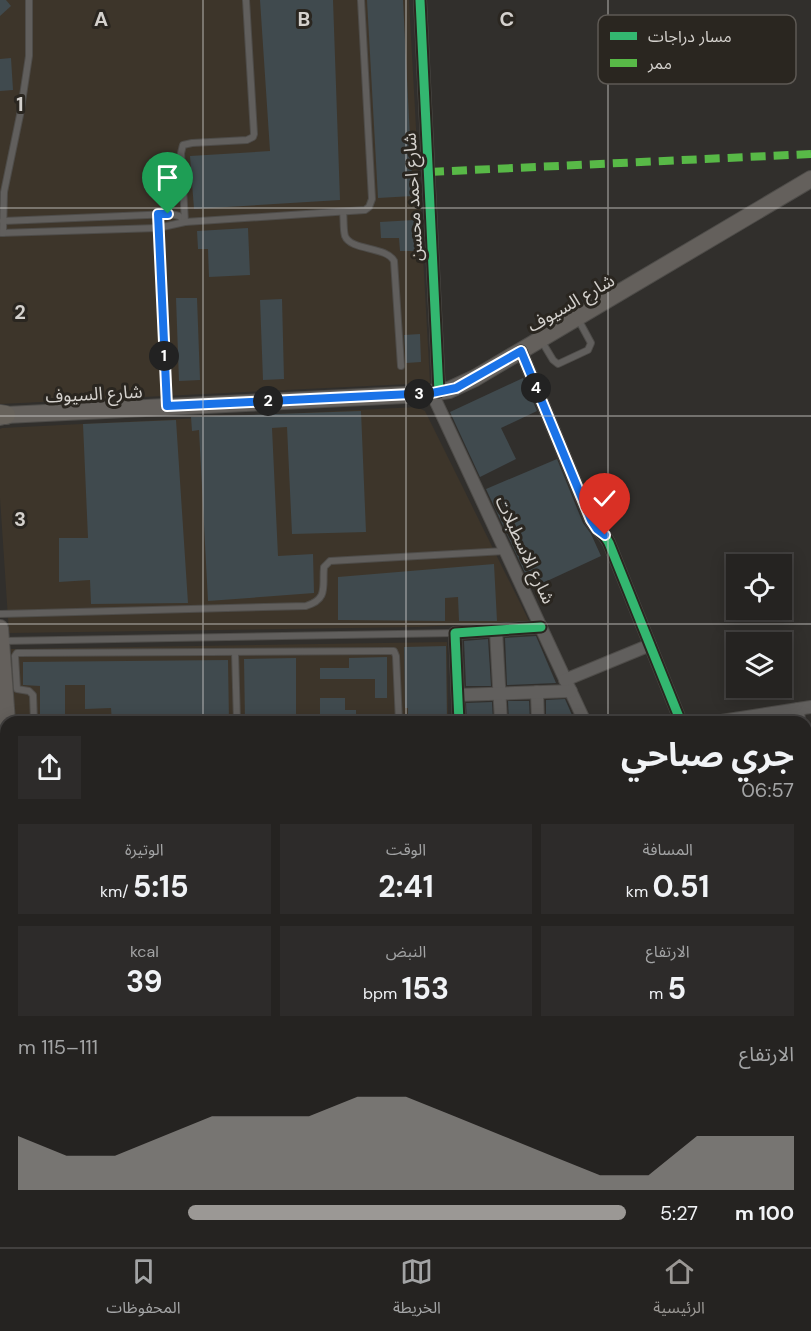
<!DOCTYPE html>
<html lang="ar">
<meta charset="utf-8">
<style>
body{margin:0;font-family:"DM Sans","Noto Sans Arabic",sans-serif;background:#2d2b2a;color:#f1f3f6;direction:rtl;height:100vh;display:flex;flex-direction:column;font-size:22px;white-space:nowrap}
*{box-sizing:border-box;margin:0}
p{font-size:20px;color:#a3a4a5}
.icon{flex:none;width:33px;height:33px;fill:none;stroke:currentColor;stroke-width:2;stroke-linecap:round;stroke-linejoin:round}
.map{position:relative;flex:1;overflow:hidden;direction:ltr}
.panel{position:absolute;left:0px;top:716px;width:812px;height:532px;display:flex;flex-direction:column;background:#252321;border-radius:18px 18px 0 0;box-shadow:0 3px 15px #0003,0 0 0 2px #42403f;direction:rtl}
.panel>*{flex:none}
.fabs{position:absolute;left:726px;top:554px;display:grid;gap:12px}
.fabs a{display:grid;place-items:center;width:66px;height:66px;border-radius:0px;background:#252321;box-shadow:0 3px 15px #0003,0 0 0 2px #42403f;font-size:30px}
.pin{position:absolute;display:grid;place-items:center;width:51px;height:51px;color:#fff;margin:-62px -26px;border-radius:50% 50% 50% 0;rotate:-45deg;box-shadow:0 0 6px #0007}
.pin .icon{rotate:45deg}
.km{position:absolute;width:30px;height:30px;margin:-15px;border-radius:50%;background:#222;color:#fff;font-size:16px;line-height:30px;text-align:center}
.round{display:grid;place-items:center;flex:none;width:63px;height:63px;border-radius:0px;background:#2d2b2a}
.summary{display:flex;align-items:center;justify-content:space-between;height:102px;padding:0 18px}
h1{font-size:33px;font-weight:700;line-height:45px}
.stats{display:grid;grid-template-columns:repeat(3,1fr);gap:9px;height:102px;padding:6px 18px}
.stats div{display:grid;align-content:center;border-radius:0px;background:#2d2b2a;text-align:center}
.stats b{font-size:30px;font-weight:700}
.stats small{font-size:16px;font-weight:400}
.stats p{font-size:16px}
.chart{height:168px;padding:12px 18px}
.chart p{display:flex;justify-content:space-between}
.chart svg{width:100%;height:108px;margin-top:6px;fill:#9b9895;opacity:.7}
ul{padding:0 18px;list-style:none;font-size:20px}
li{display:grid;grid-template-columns:96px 72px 1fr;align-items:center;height:45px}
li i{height:15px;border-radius:8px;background:#9b9895}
.tabs{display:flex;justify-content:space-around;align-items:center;height:84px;border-top:2px solid #42403f;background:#252321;font-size:16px;color:#a3a4a5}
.tabs a{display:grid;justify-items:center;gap:3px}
.tabs .on{color:#9b9895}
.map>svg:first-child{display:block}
.built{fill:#3d352a}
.water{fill:#815813}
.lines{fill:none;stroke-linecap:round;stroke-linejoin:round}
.canal{stroke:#815813;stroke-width:10}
.building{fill:#404a4e}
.service-casing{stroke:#4e4c49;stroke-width:8}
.minor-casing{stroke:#4e4c49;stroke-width:14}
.tertiary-casing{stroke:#4e4c49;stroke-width:16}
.secondary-casing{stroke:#4e4c49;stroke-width:18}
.primary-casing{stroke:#4e4c49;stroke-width:20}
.service{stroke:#615f5d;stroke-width:6}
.minor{stroke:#615f5d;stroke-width:12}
.tertiary{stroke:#615f5d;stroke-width:15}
.secondary{stroke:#64605c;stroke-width:16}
.primary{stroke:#67625b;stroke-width:18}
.primary-bridge-casing{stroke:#4e4c49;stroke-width:20;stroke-linecap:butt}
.primary-bridge{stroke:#67625b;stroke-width:18}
.quiet{stroke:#58b947;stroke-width:8;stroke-dasharray:15 8;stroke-linecap:butt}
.cycleway-casing{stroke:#2a2620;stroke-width:13}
.cycleway{stroke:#33b770;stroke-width:9}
.route-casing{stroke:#fff;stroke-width:12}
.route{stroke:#1a73e8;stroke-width:8}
.grid{fill:none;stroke:#d4d1cd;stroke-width:1.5;stroke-opacity:0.55}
.labels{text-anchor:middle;stroke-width:6;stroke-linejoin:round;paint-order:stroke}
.street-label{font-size:18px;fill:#d4d1cd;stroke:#2a2620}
.key{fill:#2a2620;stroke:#5d5954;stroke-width:1.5}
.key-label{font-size:16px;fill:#d4d1cd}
.grid-label{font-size:20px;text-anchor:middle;font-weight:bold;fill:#d4d1cd;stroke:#2a2620;stroke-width:6;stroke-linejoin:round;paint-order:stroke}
</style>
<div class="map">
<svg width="811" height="1247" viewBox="0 0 811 1247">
<rect width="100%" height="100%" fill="#312f2c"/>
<g class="built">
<path d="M0,0H409L430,383L0,404Z"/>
<path d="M417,407L425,411L529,621L419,627L9,633L0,498V429L2,428Z"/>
<path d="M447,642L448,721H15L11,649Z"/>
<path d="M161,1242H472L486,1247H159Z"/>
</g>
<path class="water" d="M0,955L6,957V1027L0,1025Z"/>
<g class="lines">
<path class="canal" d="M669,1242L681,1247"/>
</g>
<g class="building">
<path d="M0,0H6L11,6L0,16Z"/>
<path d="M260,0H333L340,200L194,209L190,156L270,151Z"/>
<path d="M367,0H403L413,196L378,198Z"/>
<path d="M11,58L13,90L0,91V59Z"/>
<path d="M414,220L415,251H400L399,238H381L380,222Z"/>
<path d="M248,228L250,275L209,277L208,249H198L197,231Z"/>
<path d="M176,298H197L200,380L179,381Z"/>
<path d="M282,299L284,379L263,380L260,300Z"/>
<path d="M420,334L421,362L406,363L404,335Z"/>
<path d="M523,378L537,411L501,428L516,459L480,477L450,412Z"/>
<path d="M361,411L366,532L292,534L287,427L272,428L278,556L313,554L314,593L208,601L199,430L192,431L191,417Z"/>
<path d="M176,420L188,603L91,604L90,580L59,582V538H88L83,424Z"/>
<path d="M557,459L583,523L591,534L601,556L532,588L486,489Z"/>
<path d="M494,564L497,621H459L458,597L445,598V621L338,620V577Z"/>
<path d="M536,636L556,683L507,685L505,638Z"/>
<path d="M488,639L491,686H466L464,641Z"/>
<path d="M446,646L447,722H408V708H405L404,647Z"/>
<path d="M387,657V698H375V679H320V668H349V658Z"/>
<path d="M296,658V722H245L244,659Z"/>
<path d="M228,660L229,722H112L111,708L85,709V685H65V722H40V686L23,685V662Z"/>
<path d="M320,698H345V710H356V722H320Z"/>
<path d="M565,699L575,722H546V700Z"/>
<path d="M508,701H529L530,722H509Z"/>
<path d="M492,702L493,722H467L466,703Z"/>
</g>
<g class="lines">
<g class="service-casing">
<g id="service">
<path d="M343,212C344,219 343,229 345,236C351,251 386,246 394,261L401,366"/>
<path d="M158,214L167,406"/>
<path d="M3,221L171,214L179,216L185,221"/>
<path d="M185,222L181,153L183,145L192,143L247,140L253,137L254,134L246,0"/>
<path d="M0,233L158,228L185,222L365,210L369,207L372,199L361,0"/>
<path d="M3,233L4,192L20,115L29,56V0"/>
<path d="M541,340L553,360L558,364L588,350L591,343L578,319"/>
<path d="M0,614L306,606C329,599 322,586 324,567L330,561L505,551"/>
<path d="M3,641L455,633"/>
<path d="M235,652L237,722"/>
<path d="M34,722L33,695L29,691L17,689L15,656L17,653L389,651H394L396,656L399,722"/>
<path d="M806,866L811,859"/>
<path d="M806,927L811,916"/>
<path d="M806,941L811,944"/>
<path d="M806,988L811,977"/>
</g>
</g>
<g class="minor-casing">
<g id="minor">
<path d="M420,0L439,392"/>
<path d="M521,351L591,520C596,529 604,533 609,543L681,722"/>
<path d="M432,393L585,722"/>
<path d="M496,631L501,722"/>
<path d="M565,680L650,645"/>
<path d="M537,692L538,722"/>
<path d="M458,695L571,691"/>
<path d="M798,709L799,722"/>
<path d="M459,722L455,633L541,627"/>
<path d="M715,722L811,707"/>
<path d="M806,774L811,773"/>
<path d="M806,807L811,804"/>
<path d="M806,1163L811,1150"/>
</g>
</g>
<g class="tertiary-casing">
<path id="tertiary" d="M507,1242L523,1247"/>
</g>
<g class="secondary-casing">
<g id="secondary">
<path d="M0,417L6,415L424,394L449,390L475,378L811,179"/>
<path d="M0,628L7,722"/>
<path d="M0,1029L6,1031"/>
<path d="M806,1214L811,1215"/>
<path d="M806,1233L811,1235"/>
<path d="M557,1242L573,1247"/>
</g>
</g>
<g class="primary-casing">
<g id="primary">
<path d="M0,414L6,415"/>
<path d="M11,1242V1247"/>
<path d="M28,1242L29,1247"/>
<path d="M50,1242V1247"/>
</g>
</g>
<use href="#service" class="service"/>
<use href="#minor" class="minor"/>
<use href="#tertiary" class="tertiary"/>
<use href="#secondary" class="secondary"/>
<use href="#primary" class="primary"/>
<g class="primary-bridge-casing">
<g id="primary-bridge">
<path d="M0,894L6,969"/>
<path d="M0,1116L6,1188"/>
</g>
</g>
<use href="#primary-bridge" class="primary-bridge"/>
<path class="quiet" d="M429,172L811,154"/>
<g class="cycleway-casing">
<g id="cycleway">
<path d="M420,0L439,392"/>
<path d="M521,351L591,520C596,529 604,533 609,543L681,722"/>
<path d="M459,722L455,633L541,627"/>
</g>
</g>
<use href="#cycleway" class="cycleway"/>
</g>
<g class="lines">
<g class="route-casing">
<path id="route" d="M168,214H158L167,406L432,393L456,388L521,351L591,520L597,529L605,535"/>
</g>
<use href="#route" class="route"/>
</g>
<path class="grid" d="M203,0V722M406,0V722M608,0V722M0,208H811M0,416H811M0,624H811M0,831H6M806,831H811M0,1039H6M806,1039H811M203,1242V1247M406,1242V1247M608,1242V1247"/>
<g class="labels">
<g class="street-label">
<text transform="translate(413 197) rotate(-93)" y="6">شارع احمد محسن</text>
<text transform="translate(571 303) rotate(-30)" y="6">شارع السيوف</text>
<text transform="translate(94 394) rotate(-3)" y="6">شارع السيوف</text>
<text transform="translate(525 550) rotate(65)" y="6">شارع الاسطبلات</text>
</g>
</g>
<rect x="598" y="15" width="198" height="69" rx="9" class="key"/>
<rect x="610" y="32" width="27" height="8" fill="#33b770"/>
<rect x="610" y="59" width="27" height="8" fill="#58b947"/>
<g class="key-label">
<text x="648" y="42">مسار دراجات</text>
<text x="648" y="69">ممر</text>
</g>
<g class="grid-label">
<text x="101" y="26">A</text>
<text x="304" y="26">B</text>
<text x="507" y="26">C</text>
<text x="20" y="111">1</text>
<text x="20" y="319">2</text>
<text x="20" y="526">3</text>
</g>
</svg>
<div class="fabs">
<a><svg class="icon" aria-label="locate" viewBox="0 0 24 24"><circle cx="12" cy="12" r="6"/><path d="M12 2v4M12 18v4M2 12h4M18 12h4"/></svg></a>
<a><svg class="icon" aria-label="layers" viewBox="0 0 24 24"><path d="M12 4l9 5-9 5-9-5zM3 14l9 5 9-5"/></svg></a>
</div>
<div class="pin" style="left:168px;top:214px;background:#1e9e55"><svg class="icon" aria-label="arrive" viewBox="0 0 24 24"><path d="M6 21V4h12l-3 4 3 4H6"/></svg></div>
<div class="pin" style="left:605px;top:535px;background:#d93025"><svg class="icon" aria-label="check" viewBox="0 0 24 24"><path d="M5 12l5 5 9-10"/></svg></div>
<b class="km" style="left:164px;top:356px">1</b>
<b class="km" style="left:268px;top:401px">2</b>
<b class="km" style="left:419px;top:394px">3</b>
<b class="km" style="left:536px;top:388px">4</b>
<section class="panel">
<div class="summary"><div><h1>جري صباحي</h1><p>06:57</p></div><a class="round"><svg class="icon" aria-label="share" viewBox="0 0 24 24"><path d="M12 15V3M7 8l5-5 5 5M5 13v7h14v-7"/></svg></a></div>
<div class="stats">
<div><p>المسافة</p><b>0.51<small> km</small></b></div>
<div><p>الوقت</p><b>2:41</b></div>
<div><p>الوتيرة</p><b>5:15<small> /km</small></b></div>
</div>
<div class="stats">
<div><p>الارتفاع</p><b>5<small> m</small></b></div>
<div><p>النبض</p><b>153<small> bpm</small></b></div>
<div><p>kcal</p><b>39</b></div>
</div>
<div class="chart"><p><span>الارتفاع</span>111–115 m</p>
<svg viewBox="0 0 160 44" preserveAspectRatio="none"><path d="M0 44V22L10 30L20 30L30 22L40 14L50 14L60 14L70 6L80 6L90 14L100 22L110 30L120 38L130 38L140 22L150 22L160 22V44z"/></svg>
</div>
<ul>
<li><b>100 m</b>5:27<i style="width:72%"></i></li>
</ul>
</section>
</div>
<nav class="tabs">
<a class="on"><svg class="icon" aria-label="home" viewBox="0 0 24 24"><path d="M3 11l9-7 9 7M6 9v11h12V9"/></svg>الرئيسية</a>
<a><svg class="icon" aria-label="map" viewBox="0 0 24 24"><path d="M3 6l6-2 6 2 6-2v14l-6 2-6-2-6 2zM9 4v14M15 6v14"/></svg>الخريطة</a>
<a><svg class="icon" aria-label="saved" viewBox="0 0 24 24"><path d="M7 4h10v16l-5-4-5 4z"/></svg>المحفوظات</a>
</nav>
